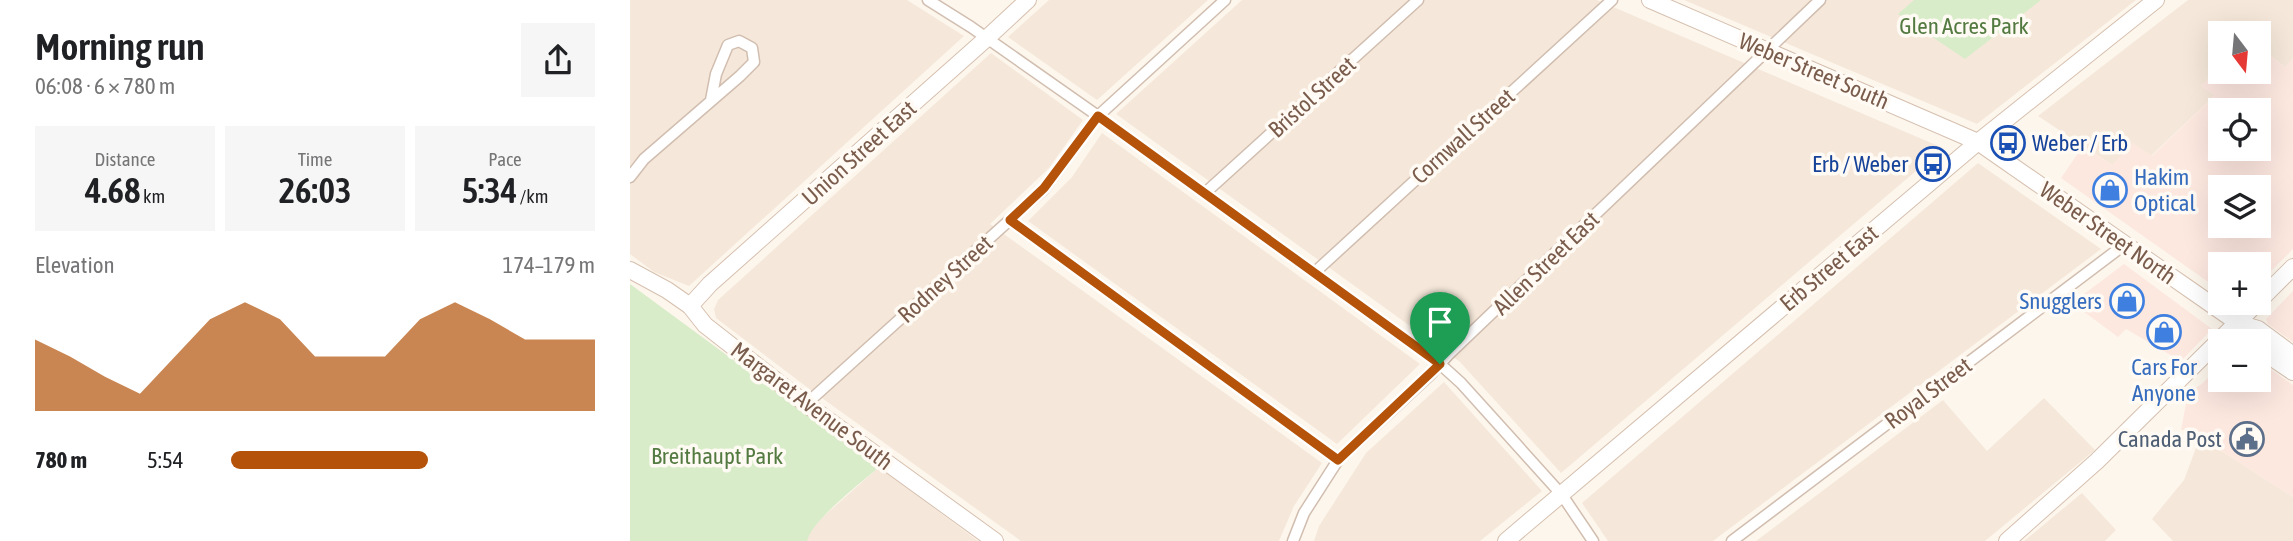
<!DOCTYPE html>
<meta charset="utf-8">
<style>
body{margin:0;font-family:"Asap Condensed",sans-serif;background:#f6f6f6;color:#202124;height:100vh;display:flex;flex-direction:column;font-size:26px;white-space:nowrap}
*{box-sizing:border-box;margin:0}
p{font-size:23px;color:#757577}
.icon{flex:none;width:38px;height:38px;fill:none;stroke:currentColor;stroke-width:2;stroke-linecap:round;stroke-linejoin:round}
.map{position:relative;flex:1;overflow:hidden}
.panel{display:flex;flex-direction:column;background:#fff;width:630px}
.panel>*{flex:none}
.needle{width:46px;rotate:164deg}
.buttons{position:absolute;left:1578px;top:21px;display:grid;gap:14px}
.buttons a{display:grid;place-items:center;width:63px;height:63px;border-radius:0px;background:#fff;box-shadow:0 7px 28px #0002;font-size:35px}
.pin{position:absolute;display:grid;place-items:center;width:60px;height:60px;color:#fff;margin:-72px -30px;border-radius:50% 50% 50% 0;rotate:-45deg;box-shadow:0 0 7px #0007}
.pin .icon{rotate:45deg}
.round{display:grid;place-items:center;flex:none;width:74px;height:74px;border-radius:0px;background:#f6f6f6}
.headline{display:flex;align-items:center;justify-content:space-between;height:119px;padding:0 35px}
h1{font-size:38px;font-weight:600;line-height:52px}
.stats{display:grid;grid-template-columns:repeat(3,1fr);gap:10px;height:119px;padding:7px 35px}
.stats div{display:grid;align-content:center;border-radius:0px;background:#f6f6f6;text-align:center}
.stats b{font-size:35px;font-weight:600}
.stats small{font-size:19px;font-weight:400}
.stats p{font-size:19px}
.chart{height:196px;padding:14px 35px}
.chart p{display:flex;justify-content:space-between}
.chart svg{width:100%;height:126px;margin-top:7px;fill:#b45309;opacity:.7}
ul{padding:0 35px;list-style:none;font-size:23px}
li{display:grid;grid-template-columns:112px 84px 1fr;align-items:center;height:52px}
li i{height:18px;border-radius:9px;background:#b45309}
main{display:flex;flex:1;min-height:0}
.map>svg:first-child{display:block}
.residential{fill:#f5e8da}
.commercial{fill:#fde8e0;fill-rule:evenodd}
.green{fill:#d8ecc9}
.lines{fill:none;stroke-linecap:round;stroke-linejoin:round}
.street-casing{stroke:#d1beb0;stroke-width:13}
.secondary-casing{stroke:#d6c0b0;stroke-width:18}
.street{stroke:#fff;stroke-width:10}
.secondary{stroke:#fff;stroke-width:16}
.route-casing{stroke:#fff;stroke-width:14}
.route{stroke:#b45309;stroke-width:9}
.labels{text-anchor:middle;stroke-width:7;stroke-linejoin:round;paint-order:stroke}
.park-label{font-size:23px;fill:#537a41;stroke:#fffaf3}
.street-label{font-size:23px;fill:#7a5c4d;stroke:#fffaf3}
.transit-label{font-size:23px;fill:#164399;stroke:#fffaf3;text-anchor:start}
.shop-label{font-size:23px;fill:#366cbe;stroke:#fffaf3;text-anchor:start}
.service-label{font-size:23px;fill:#4e5e75;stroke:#fffaf3;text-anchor:end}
</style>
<main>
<section class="panel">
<div class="headline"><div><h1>Morning run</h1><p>06:08 · 6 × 780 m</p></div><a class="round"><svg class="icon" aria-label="share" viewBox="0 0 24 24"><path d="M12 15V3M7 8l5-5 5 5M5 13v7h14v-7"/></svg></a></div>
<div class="stats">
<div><p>Distance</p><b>4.68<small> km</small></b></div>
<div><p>Time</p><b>26:03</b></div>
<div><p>Pace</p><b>5:34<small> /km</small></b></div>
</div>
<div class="chart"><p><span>Elevation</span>174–179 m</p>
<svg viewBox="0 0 160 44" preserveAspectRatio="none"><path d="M0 44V19L10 25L20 32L30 38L40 25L50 12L60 6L70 12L80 25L90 25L100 25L110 12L120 6L130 12L140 19L150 19L160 19V44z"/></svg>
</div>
<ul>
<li><b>780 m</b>5:54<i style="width:54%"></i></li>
</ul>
</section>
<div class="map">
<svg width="1663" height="541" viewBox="0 0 1663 541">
<rect width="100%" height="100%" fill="#fdf6ec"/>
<g class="residential">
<path d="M0,0H277L334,36L59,286L24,272L0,254Z"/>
<path d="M419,0H578L467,100L378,37Z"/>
<path d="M612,0H967L1313,148L931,473L830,362L486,114Z"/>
<path d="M1054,0H1506L1347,124Z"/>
<path d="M1558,0H1663V58L1656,68L1629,46V33H1591V66L1572,86L1585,95L1521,156L1482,165L1408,116Z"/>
<path d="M361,53L453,120L419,168L360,224L692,463L664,506L649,541H391L178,388L86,318L84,309L88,300Z"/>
<path d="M472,133L790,364L707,444L398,221L442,177Z"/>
<path d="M1348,163L1471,249L1083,541H978L952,503Z"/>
<path d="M814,382L912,491L850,541H684L689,526L736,453Z"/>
<path d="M1414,398L1465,450L1355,541H1126L1313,400L1357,451Z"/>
<path d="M1570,437L1663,497V541H1543L1522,519L1554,480Z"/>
<path d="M249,467L348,541H166Z"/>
<path d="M1452,493L1486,530L1475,541H1394Z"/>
</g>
<g class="commercial">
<path d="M1629,46L1655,67L1663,58V249L1629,283V264H1591V291L1431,178L1453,146L1482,165L1503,143L1522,156L1585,95L1571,86L1591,66V72H1629ZM1591,110H1629V149H1591ZM1629,187V226H1591V187Z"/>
<path d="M1494,264L1582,329L1551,361L1496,329L1488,337L1442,303Z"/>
<path d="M1663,291V342L1638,324L1636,319Z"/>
<path d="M1629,361L1663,385V497L1559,430H1551L1558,393L1573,383L1591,364V380H1629Z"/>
</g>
<g class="green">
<path d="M1284,0H1411L1335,59L1268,14Z"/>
<path d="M0,284L249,467C231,483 182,520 177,541H0Z"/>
</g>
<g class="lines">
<g class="street-casing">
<g id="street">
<path d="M298,0L341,27L468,116L810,364L831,383L932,495L963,541"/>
<path d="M0,177L14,159L110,76L124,62L122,48L109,41L98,45L86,74L81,100"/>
<path d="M575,193L788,0"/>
<path d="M380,220L708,460"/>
<path d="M685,272L982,0"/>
<path d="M176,404L414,189L468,116L595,0"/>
<path d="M663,541L674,513L708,460L801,374L819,354L1190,0"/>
<path d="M1102,541L1494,245"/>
</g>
</g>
<g class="secondary-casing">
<g id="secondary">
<path d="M1020,0L1348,142L1598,316L1608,323L1628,329L1663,355"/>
<path d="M0,270L37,290L60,306L75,325L176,404L365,541"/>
<path d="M1629,301L1663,267"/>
<path d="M60,306L80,284L357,38L398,0"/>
<path d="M1608,323L1620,341"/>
<path d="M1629,349L1663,372"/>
<path d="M876,541L1348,142L1526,0"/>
<path d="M1377,541L1467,461L1627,303"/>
</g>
</g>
<use href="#street" class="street"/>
<use href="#secondary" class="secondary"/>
</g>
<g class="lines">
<g class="route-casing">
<path id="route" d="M468,116L810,364L708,460L380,220L414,188Z"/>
</g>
<use href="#route" class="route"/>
</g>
<defs>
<g id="bus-ring" transform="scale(1.75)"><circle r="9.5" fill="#fffaf3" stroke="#1a4fb4" stroke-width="1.5"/><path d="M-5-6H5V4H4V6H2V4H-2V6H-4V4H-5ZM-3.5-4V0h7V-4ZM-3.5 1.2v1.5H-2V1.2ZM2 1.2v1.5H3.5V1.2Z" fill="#1a4fb4"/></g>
<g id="shop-ring" transform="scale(1.75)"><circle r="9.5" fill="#fffaf3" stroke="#3f7fe0" stroke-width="1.5"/><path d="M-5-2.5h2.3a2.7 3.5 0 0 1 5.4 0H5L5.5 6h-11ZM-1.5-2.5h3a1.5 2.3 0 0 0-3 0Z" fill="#3f7fe0"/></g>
<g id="civic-ring" transform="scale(1.75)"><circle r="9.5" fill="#fffaf3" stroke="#5c6f8a" stroke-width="1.5"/><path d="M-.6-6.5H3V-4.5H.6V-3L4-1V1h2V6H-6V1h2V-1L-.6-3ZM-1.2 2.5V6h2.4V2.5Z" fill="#5c6f8a"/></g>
</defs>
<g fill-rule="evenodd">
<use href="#bus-ring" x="1378" y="143"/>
<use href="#bus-ring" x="1303" y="164"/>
<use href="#shop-ring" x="1480" y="190"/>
<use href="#shop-ring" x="1497" y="301"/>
<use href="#shop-ring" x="1534" y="332"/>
<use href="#civic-ring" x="1617" y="439"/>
</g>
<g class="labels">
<g class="park-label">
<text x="1334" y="34">Glen Acres Park</text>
<text x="87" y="464">Breithaupt Park</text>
</g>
<g class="street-label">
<text transform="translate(1184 71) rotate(23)" y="8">Weber Street South</text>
<text transform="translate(682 97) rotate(-42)" y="8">Bristol Street</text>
<text transform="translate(833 136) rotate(-42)" y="8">Cornwall Street</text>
<text transform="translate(229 153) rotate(-42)" y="8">Union Street East</text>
<text transform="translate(1478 233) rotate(35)" y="8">Weber Street North</text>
<text transform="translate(916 263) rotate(-44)" y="8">Allen Street East</text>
<text transform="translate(1199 268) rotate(-40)" y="8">Erb Street East</text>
<text transform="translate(315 279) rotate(-42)" y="8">Rodney Street</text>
<text transform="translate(1298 393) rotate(-37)" y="8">Royal Street</text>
<text transform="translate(182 406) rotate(37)" y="8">Margaret Avenue South</text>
</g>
<g class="transit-label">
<text x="1402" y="151">Weber / Erb</text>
<text x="1278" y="172" text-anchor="end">Erb / Weber</text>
</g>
<g class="shop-label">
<text x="1504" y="185">Hakim<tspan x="1504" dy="26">Optical</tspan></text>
<text x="1472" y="309" text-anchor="end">Snugglers</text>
<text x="1534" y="375" text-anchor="middle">Cars For<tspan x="1534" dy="26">Anyone</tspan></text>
</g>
<g class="service-label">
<text x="1592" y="447">Canada Post</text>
</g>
</g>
</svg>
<div class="buttons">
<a><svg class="needle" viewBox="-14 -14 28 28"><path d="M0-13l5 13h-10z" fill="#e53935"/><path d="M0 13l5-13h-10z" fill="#757577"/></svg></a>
<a><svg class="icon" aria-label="locate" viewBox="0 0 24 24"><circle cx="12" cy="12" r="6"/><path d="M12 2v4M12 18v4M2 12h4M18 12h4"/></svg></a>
<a><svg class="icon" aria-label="layers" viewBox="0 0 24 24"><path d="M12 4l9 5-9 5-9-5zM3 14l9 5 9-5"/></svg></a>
<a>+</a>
<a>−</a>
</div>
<div class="pin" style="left:810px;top:364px;background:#1e9e55"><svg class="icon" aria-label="arrive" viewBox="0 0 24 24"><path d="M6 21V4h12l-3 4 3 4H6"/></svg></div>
</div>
</main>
